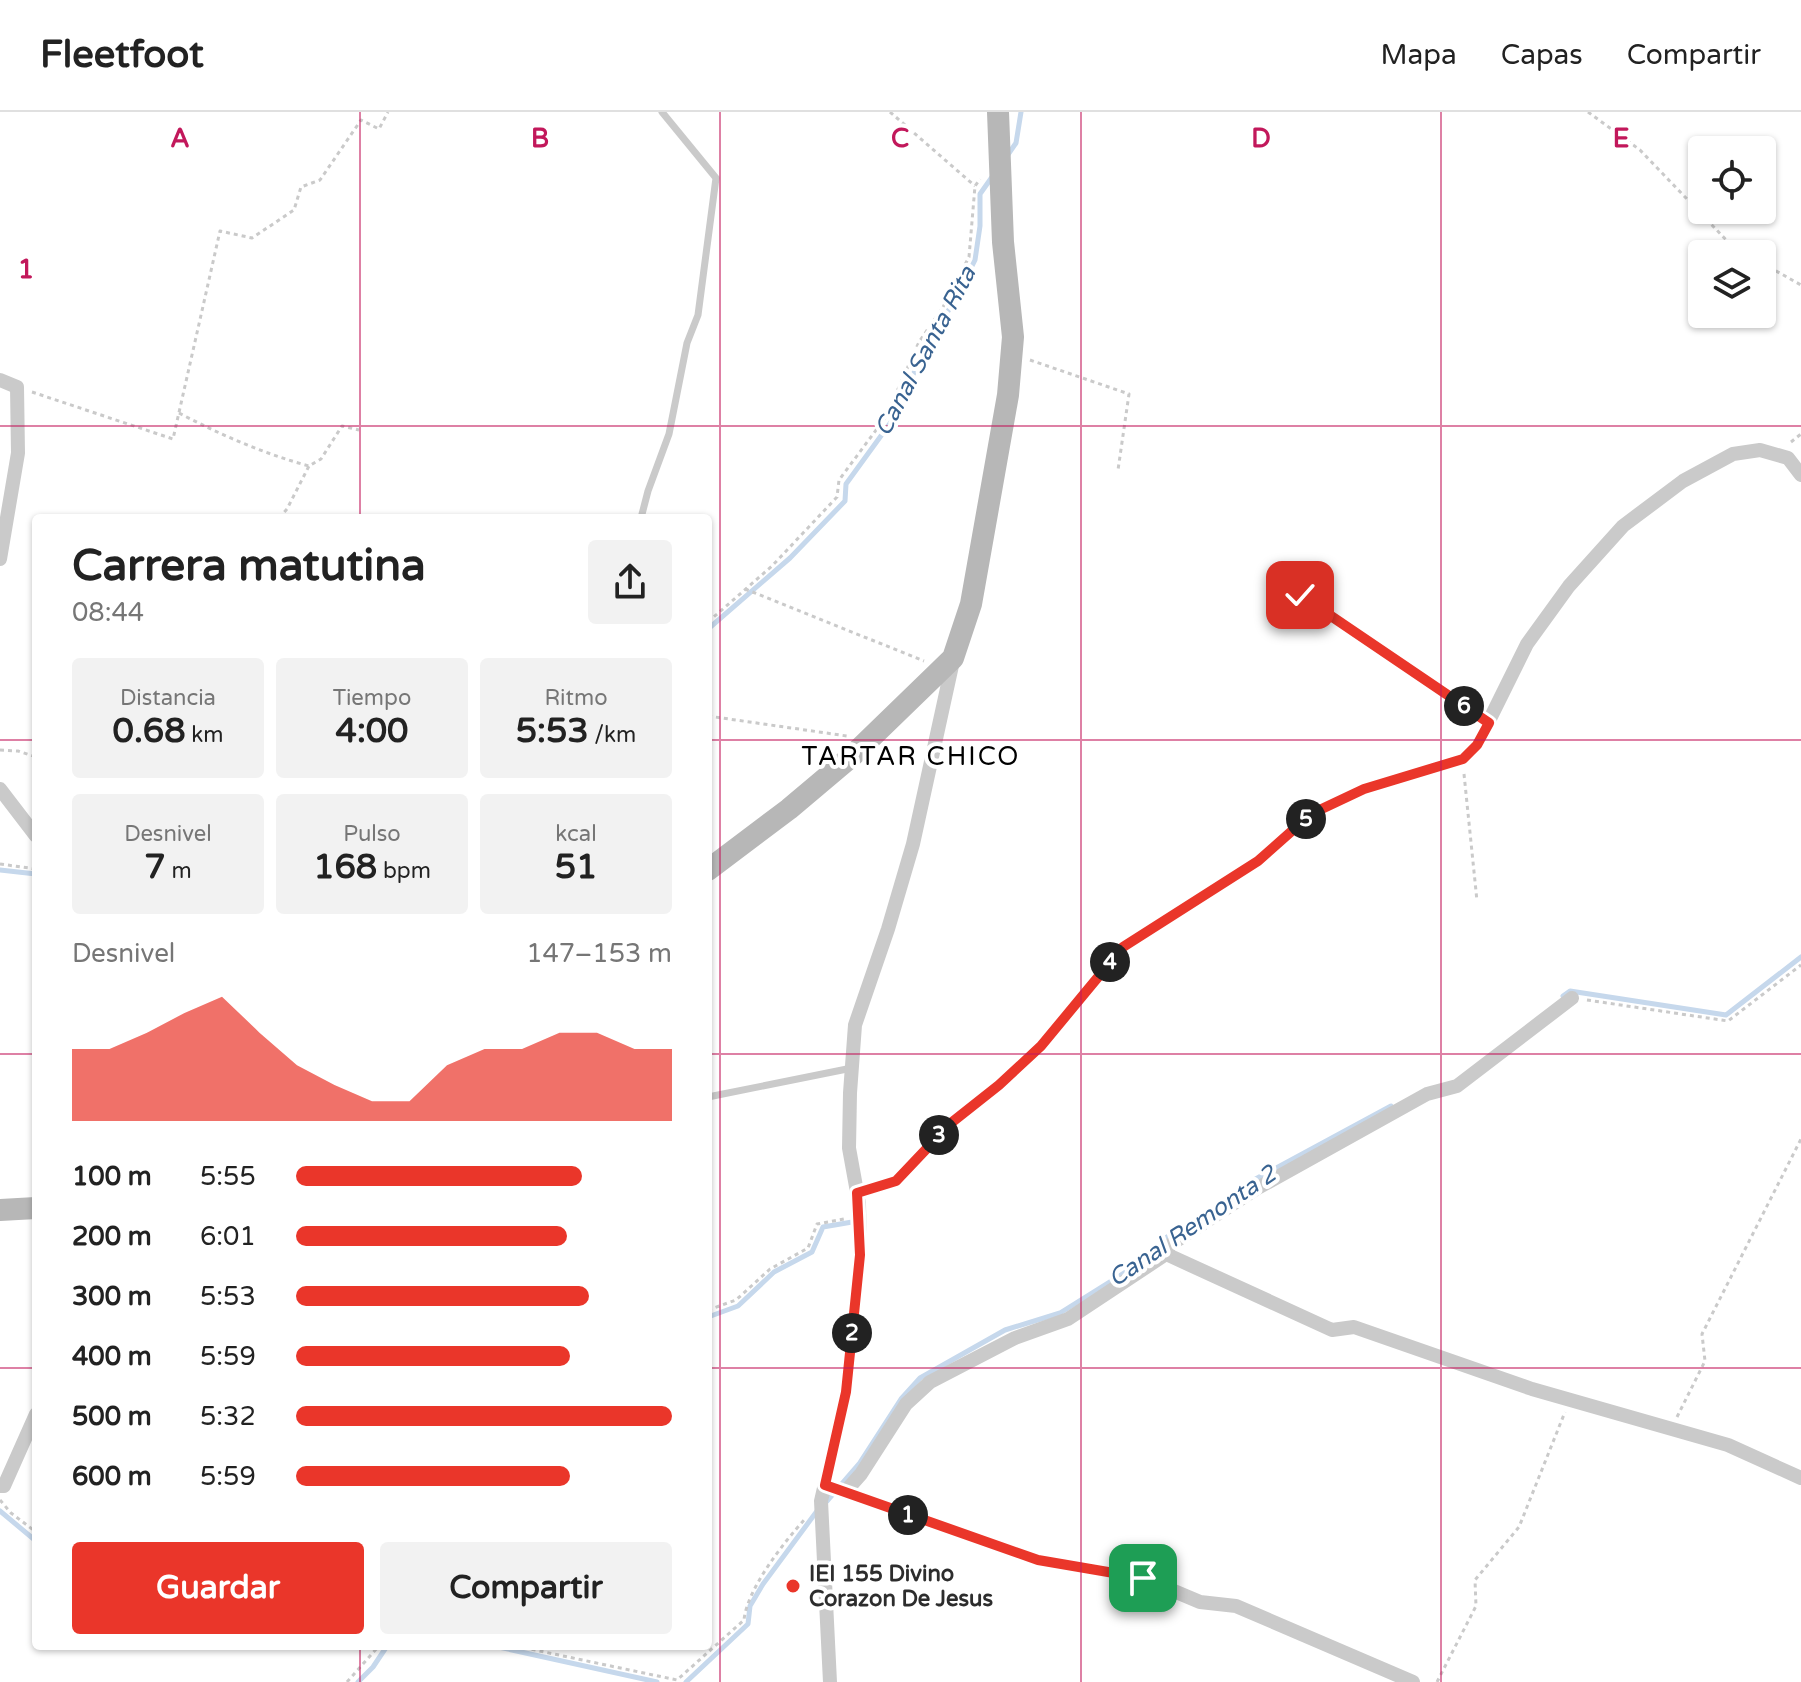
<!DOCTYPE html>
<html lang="es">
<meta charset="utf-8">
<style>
body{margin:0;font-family:"Varela Round",sans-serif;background:#f2f2f2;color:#222;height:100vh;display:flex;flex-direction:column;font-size:30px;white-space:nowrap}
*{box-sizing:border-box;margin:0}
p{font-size:26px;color:#767676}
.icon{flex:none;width:44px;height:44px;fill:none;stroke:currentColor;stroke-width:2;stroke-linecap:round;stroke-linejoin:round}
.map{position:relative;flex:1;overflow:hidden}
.panel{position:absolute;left:32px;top:402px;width:680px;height:1136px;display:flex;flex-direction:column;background:#fff;border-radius:8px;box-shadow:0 2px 6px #0004}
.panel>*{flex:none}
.fabs{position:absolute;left:1688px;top:24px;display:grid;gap:16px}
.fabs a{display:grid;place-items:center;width:88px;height:88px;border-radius:8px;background:#fff;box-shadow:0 2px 6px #0004;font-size:40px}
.pin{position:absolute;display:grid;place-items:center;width:68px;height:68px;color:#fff;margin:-34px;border-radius:16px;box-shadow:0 4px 12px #0006}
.km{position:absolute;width:40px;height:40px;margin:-20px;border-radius:50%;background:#222;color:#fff;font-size:22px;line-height:40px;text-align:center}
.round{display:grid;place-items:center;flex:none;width:84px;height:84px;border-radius:8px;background:#f2f2f2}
.overview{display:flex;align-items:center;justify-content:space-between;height:136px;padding:0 40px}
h1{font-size:44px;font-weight:800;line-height:60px}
.stats{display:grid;grid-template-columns:repeat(3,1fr);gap:12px;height:136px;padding:8px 40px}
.stats div{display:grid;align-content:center;border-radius:8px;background:#f2f2f2;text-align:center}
.stats b{font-size:34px;font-weight:800}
.stats small{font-size:22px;font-weight:400}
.stats p{font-size:22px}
.chart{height:224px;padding:16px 40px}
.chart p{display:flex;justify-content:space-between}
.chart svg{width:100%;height:144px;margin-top:8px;fill:#ea362a;opacity:.7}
.action{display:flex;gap:16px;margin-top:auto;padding:16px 40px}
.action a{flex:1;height:92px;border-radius:8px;background:#ea362a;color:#fff;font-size:32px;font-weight:800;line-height:92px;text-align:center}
.action a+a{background:#f2f2f2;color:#222}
ul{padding:0 40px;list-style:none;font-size:26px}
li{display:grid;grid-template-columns:128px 96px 1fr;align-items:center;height:60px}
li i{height:20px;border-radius:10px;background:#ea362a}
header{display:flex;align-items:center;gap:48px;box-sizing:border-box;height:112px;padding:0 40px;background:#fff;border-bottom:2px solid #e0e0e0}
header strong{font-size:38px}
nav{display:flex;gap:44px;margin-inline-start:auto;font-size:28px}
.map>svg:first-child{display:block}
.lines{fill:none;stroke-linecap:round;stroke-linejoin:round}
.stream{stroke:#c6d8ec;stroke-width:5}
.path{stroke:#cacaca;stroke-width:3;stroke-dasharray:4 4;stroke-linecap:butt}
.lane{stroke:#cacaca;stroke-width:7}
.street{stroke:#cacaca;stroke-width:14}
.secondary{stroke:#b7b7b7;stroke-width:22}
.route-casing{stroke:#fff;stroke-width:16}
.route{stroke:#ea362a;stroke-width:10}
.grid{fill:none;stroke:#c2185b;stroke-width:2;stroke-opacity:0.55}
.poi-dot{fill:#ea362a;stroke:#fff;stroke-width:3}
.labels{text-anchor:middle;stroke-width:8;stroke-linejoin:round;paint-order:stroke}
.poi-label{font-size:22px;font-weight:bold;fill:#2d2d2d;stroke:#fff;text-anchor:start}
.water-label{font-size:24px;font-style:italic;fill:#396391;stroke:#fff}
.quarter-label{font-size:26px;letter-spacing:2px;fill:#000;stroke:#fff}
.grid-label{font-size:26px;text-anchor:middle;font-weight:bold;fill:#c2185b;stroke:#fff;stroke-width:8;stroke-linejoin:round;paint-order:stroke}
</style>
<header>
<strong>Fleetfoot</strong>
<nav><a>Mapa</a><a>Capas</a><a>Compartir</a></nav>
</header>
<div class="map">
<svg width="1801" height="1570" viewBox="0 0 1801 1570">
<rect width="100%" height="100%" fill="#fff"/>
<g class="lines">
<g class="stream">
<path d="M1007,44L1016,31L1021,0"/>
<path d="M708,517L790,446L845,389L846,372L891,310L925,237L956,186L975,148L980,114V82L992,65"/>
<path d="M0,758L36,762"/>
<path d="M1563,884L1570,879L1726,903L1801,845"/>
<path d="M1226,1089L1250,1070L1391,994"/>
<path d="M708,1205L738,1194L774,1160L812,1140L823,1115L858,1109"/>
<path d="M827,1389L859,1352L901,1287L920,1266L1005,1218L1060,1201L1153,1143L1162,1128L1191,1111"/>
<path d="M0,1399L36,1429"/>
<path d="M494,1534L657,1570"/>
<path d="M358,1570L373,1555L387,1534"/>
<path d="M686,1570L748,1512L750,1494L763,1472L817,1399"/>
</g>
<g class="path">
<path d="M890,0L975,74"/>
<path d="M1588,0L1640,38L1732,134L1746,142"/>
<path d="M1762,151L1801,173"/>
<path d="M1030,248L1129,282L1118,358"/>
<path d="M32,280L173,327L220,119L252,126L294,98L301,75L320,68L361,8L379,17L388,0"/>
<path d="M179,301C221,323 262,341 309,354L321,347L342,314L359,318"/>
<path d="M1791,330L1801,322"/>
<path d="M279,406L287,397L309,354"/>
<path d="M745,477L924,549"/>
<path d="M1300,483L1476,603"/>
<path d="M708,510L772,454L837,385L839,368L885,306L919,230L943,195L969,145L975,74L980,67"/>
<path d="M708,604L847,624"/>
<path d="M0,638L18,639L36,645"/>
<path d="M1464,662L1477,789"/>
<path d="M0,752L36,757"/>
<path d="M1587,888L1728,909L1801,853"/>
<path d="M708,1198L736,1188L770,1157L808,1136L817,1112L844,1107"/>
<path d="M1677,1305L1705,1249L1702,1222L1801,1027"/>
<path d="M0,1388L11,1401L36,1420"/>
<path d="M516,1534L677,1568L744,1508C747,1477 784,1430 805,1407"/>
<path d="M347,1570L379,1534"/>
<path d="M1437,1570L1476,1494L1475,1468L1519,1415L1565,1300"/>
</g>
<g class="lane">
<path d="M641,406L648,379L669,322L687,231L698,203L716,66L662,0"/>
<path d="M708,985L852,956"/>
</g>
<g class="street">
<path d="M0,268L17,275L18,341L0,447"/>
<path d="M0,677L36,724"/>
<path d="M857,1081L896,1069L951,1011L999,973L1041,934L1123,835L1258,749L1311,702L1364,677L1463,647L1477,633L1527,532L1569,474L1623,414L1683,369L1733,342L1760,338L1788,346L1801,363"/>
<path d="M1166,1142L1332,1218L1354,1215L1532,1277L1728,1333L1801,1366"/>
<path d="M825,1373L1038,1448L1143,1466L1200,1490L1236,1494L1413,1570"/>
<path d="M0,1374H4L36,1302"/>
<path d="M845,1380L861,1362L906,1292L930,1270L1015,1226L1068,1207L1166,1142L1170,1133L1256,1077L1427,982L1457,974L1572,886"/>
<path d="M830,1570L821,1389L846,1280L860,1143L859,1091L849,1036L850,981L855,913L888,817L913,732L953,549"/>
</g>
<g class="secondary">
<path d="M708,758L789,697L853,643L953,546L971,492L1008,283L1013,225L1003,130L998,0"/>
<path d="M0,1098L36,1096"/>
</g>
</g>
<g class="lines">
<g class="route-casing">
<path id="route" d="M1143,1466L1038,1448L825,1373L846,1280L860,1143L857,1081L896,1069L951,1011L999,973L1041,934L1123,835L1258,749L1311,702L1364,677L1463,647L1477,633L1489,611L1300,483"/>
</g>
<use href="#route" class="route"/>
</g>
<path class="grid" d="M360,0V406M720,0V1570M1081,0V1570M1441,0V1570M0,314H1801M0,628H36M708,628H1801M0,942H36M708,942H1801M0,1256H36M708,1256H1801M360,1534V1570"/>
<circle class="poi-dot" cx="793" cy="1474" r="8"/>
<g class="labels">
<g class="poi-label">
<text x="809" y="1469">IEI 155 Divino<tspan x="809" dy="25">Corazon De Jesus</tspan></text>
</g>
<g class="water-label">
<text transform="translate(925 239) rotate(-62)" y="8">Canal Santa Rita</text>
<text transform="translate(1192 1114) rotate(-34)" y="8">Canal Remonta 2</text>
</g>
<g class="quarter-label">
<text x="911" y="653">TARTAR CHICO</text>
</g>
</g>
<g class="grid-label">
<text x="180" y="35">A</text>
<text x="540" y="35">B</text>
<text x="900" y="35">C</text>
<text x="1261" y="35">D</text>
<text x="1621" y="35">E</text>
<text x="26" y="166">1</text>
</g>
</svg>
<div class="fabs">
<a><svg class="icon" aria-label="locate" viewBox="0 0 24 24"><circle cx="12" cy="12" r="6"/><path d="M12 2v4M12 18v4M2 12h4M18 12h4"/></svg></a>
<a><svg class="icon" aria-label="layers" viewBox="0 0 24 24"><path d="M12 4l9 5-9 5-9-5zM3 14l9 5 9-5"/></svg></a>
</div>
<div class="pin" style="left:1143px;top:1466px;background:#1e9e55"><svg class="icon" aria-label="arrive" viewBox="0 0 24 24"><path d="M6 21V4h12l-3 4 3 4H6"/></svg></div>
<div class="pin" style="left:1300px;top:483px;background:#d93025"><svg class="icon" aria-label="check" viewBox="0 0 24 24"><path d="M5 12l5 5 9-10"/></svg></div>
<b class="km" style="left:908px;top:1403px">1</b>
<b class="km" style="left:852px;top:1221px">2</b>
<b class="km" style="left:939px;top:1023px">3</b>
<b class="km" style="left:1110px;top:850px">4</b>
<b class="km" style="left:1306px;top:707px">5</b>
<b class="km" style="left:1464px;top:594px">6</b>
<section class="panel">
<div class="overview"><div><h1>Carrera matutina</h1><p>08:44</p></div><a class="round"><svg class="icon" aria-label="share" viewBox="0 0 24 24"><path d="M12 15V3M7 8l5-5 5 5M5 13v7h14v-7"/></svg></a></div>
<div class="stats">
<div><p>Distancia</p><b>0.68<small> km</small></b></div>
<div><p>Tiempo</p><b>4:00</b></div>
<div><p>Ritmo</p><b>5:53<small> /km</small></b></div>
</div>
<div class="stats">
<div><p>Desnivel</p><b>7<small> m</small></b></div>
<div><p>Pulso</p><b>168<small> bpm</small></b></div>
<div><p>kcal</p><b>51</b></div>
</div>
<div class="chart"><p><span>Desnivel</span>147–153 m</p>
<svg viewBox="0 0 160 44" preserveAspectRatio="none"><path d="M0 44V22L10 22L20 17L30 11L40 6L50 17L60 27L70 33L80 38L90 38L100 27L110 22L120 22L130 17L140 17L150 22L160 22V44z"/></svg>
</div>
<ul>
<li><b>100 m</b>5:55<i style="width:76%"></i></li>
<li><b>200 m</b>6:01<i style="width:72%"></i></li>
<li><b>300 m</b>5:53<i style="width:78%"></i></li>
<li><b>400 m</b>5:59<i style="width:73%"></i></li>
<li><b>500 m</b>5:32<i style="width:100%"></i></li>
<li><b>600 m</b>5:59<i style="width:73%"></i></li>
</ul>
<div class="action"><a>Guardar</a><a>Compartir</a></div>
</section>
</div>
